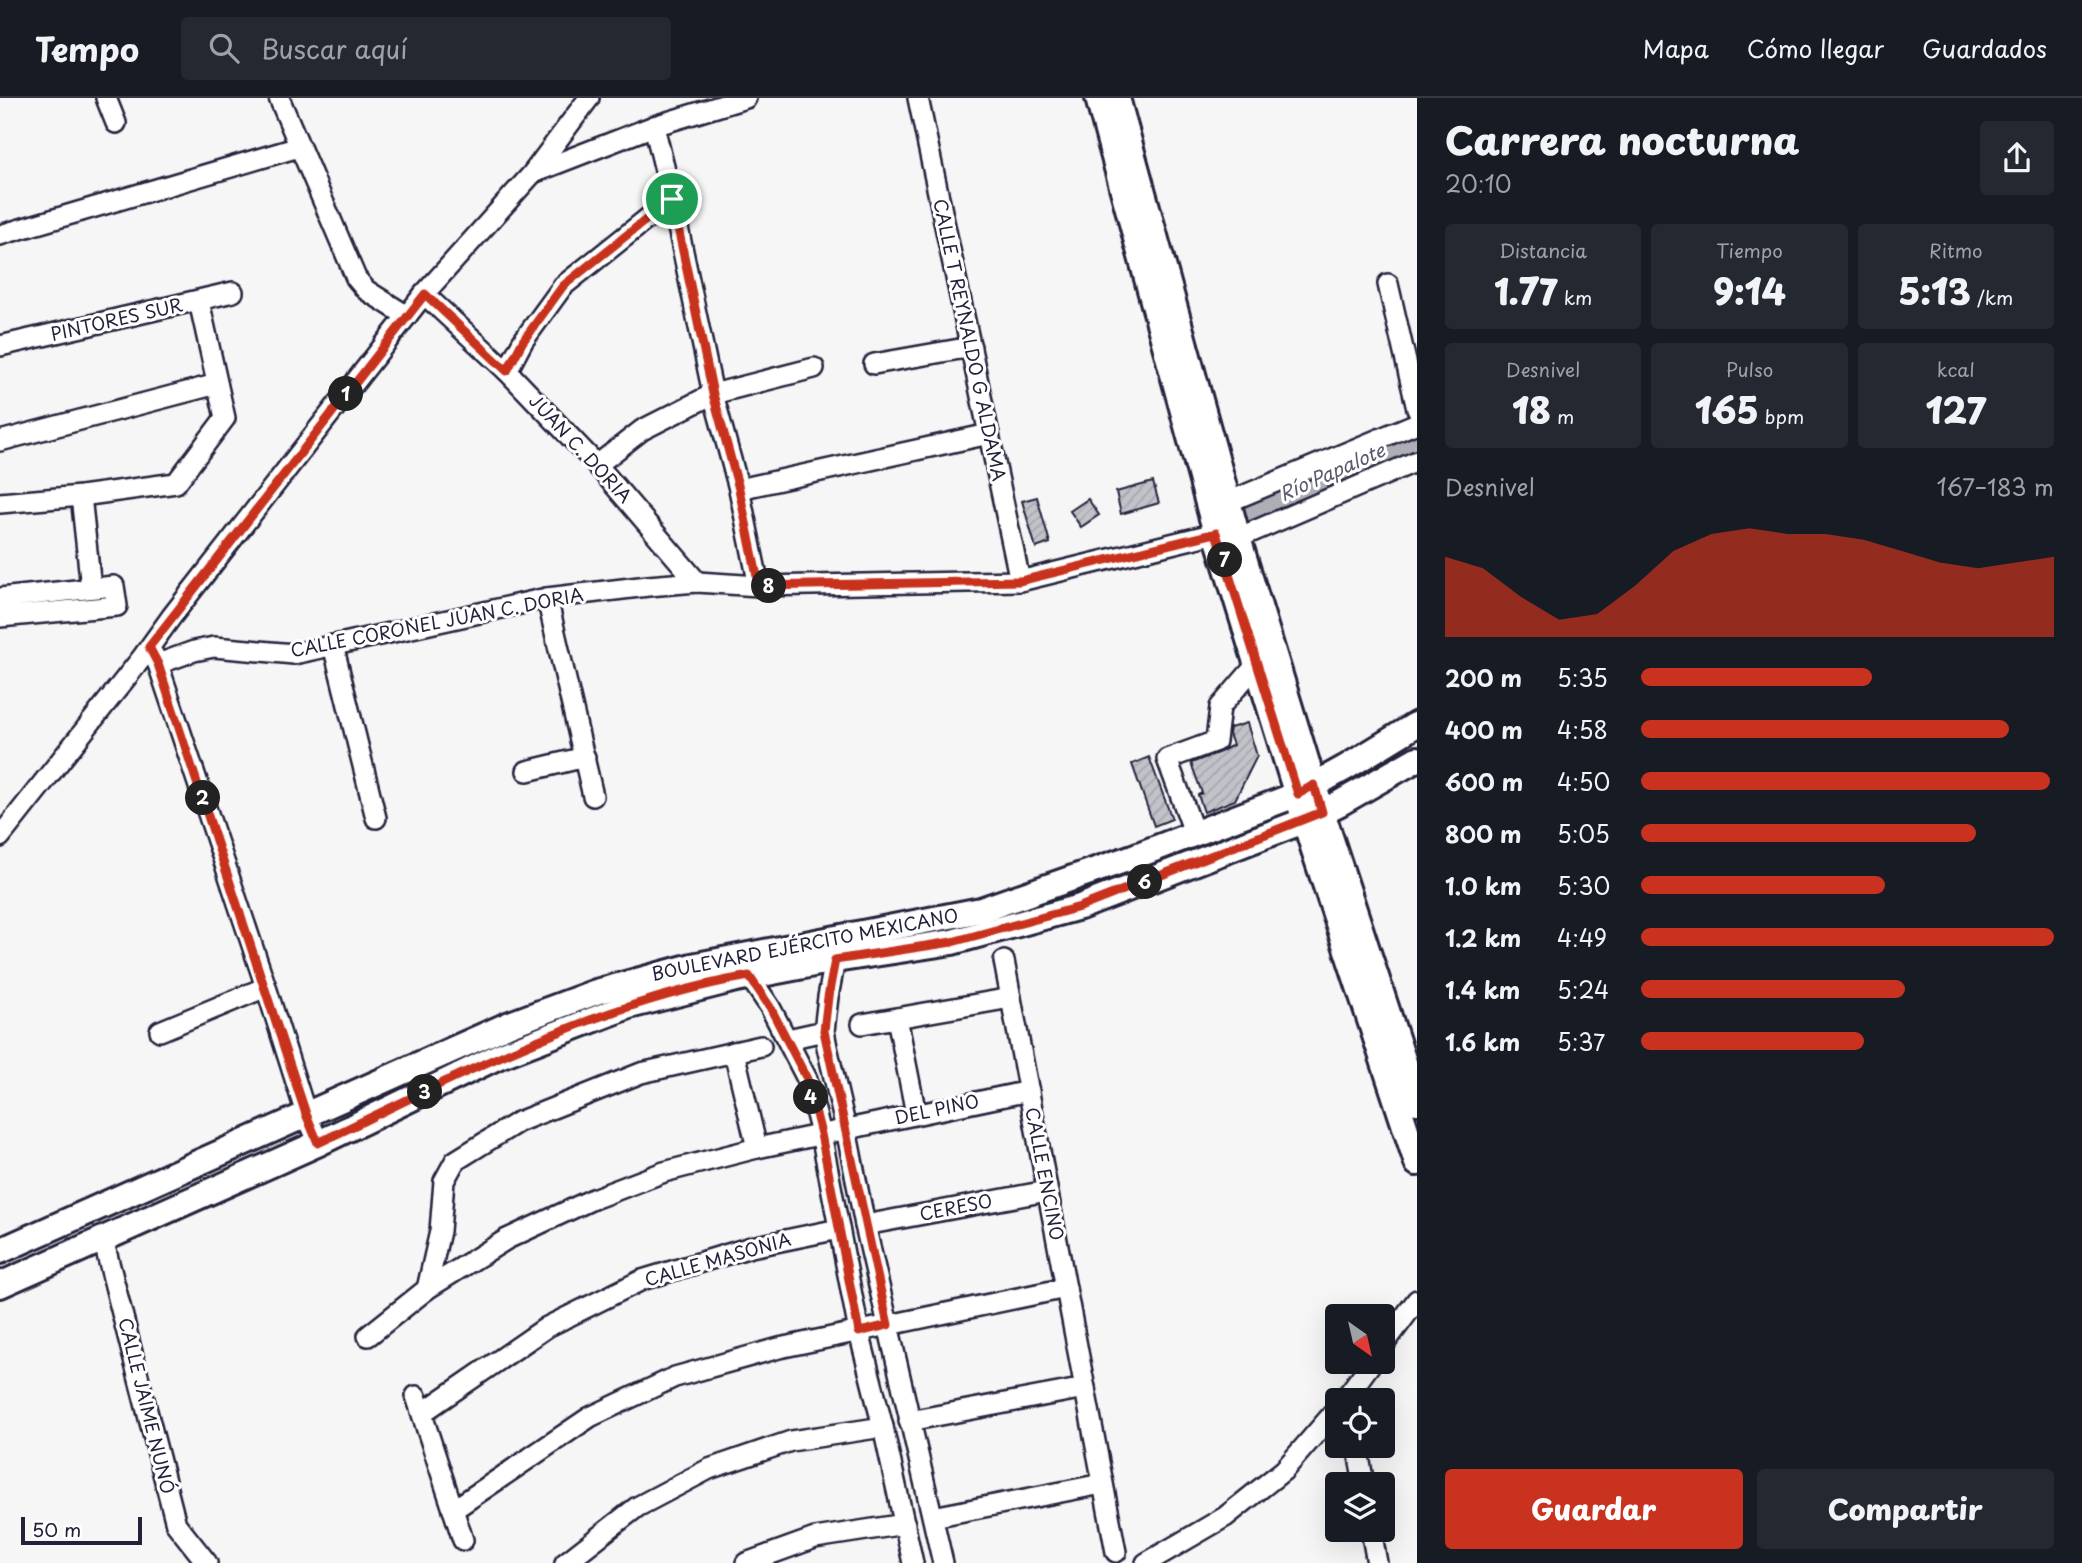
<!DOCTYPE html>
<html lang="es">
<meta charset="utf-8">
<style>
body{margin:0;font-family:"Playpen Sans",sans-serif;background:#242831;color:#f1f3f6;height:100vh;display:flex;flex-direction:column;font-size:26px;white-space:nowrap}
*{box-sizing:border-box;margin:0}
p{font-size:23px;color:#9ea1a6}
.icon{flex:none;width:38px;height:38px;fill:none;stroke:currentColor;stroke-width:2;stroke-linecap:round;stroke-linejoin:round}
.map{position:relative;flex:1;overflow:hidden}
.details{display:flex;flex-direction:column;background:#171b24;width:665px}
.details>*{flex:none}
.needle{width:46px;rotate:146deg}
.controls{position:absolute;left:1325px;top:1206px;display:grid;gap:14px}
.controls a{display:grid;place-items:center;width:70px;height:70px;border-radius:7px;background:#171b24;box-shadow:0 7px 28px #0002;font-size:35px}
.scale{position:absolute;left:21px;bottom:18px;width:121px;box-sizing:border-box;padding-left:7px;border:4px solid #22223b;border-top:0;font-size:19px;line-height:24px;white-space:nowrap;color:#22223b;-webkit-text-stroke:5px #fff;paint-order:stroke}
.pin{position:absolute;display:grid;place-items:center;width:60px;height:60px;color:#fff;margin:-30px;border:4px solid #fff;border-radius:50%;box-shadow:0 2px 7px #0007}
.km{position:absolute;width:35px;height:35px;margin:-18px;border-radius:50%;background:#222;color:#fff;font-size:19px;line-height:35px;text-align:center}
.round{display:grid;place-items:center;flex:none;width:74px;height:74px;border-radius:7px;background:#242831}
.head{display:flex;align-items:center;justify-content:space-between;height:119px;padding:0 28px}
h1{font-size:38px;font-weight:800;line-height:52px}
.figures{display:grid;grid-template-columns:repeat(3,1fr);gap:10px;height:119px;padding:7px 28px}
.figures div{display:grid;align-content:center;border-radius:7px;background:#242831;text-align:center}
.figures b{font-size:35px;font-weight:800}
.figures small{font-size:19px;font-weight:400}
.figures p{font-size:19px}
.chart{height:196px;padding:14px 28px}
.chart p{display:flex;justify-content:space-between}
.chart svg{width:100%;height:126px;margin-top:7px;fill:#c8321e;opacity:.7}
.action{display:flex;gap:14px;margin-top:auto;padding:14px 28px}
.action a{flex:1;height:80px;border-radius:7px;background:#c8321e;color:#fff;font-size:28px;font-weight:800;line-height:80px;text-align:center}
.action a+a{background:#242831;color:#f1f3f6}
ul{padding:0 28px;list-style:none;font-size:23px}
li{display:grid;grid-template-columns:112px 84px 1fr;align-items:center;height:52px}
li i{height:18px;border-radius:9px;background:#c8321e}
header{display:flex;align-items:center;gap:42px;box-sizing:border-box;height:98px;padding:0 35px;background:#171b24;border-bottom:2px solid #363941}
header strong{font-size:33px}
nav{display:flex;gap:38px;margin-inline-start:auto;font-size:24px}
.search{width:490px;height:63px;background:#242831;display:flex;align-items:center;gap:18px;box-sizing:border-box;padding:0 24px;border-radius:7px;color:#9ea1a6;font-size:26px}
main{display:flex;flex:1;min-height:0}
.map>svg:first-child{display:block}
.lines{fill:none;stroke-linecap:round;stroke-linejoin:round}
.river{stroke:#aeaeb7;stroke-width:30}
.building{fill:url(#building-hatch);stroke:#22223b;stroke-width:2}
.minor-casing{stroke:#22223b;stroke-width:24}
.major-casing{stroke:#22223b;stroke-width:30}
.minor{stroke:#fff;stroke-width:19}
.major{stroke:#fff;stroke-width:24}
.route-casing{stroke:#fff;stroke-width:14}
.route{stroke:#c8321e;stroke-width:9}
.labels{text-anchor:middle;stroke-width:6;stroke-linejoin:round;paint-order:stroke}
.street-label{font-size:18px;fill:#22223b;stroke:#fff}
.water-label{font-size:19px;font-style:italic;fill:#5a5a6d;stroke:#fff}
</style>
<header>
<strong>Tempo</strong>
<div class="search"><svg class="icon" aria-label="search" viewBox="0 0 24 24"><circle cx="10" cy="10" r="6"/><path d="M15 15l6 6"/></svg>Buscar aquí</div>
<nav><a>Mapa</a><a>Cómo llegar</a><a>Guardados</a></nav>
</header>
<main>
<div class="map">
<svg width="1417" height="1465" viewBox="0 0 1417 1465">
<defs>
<pattern id="building-hatch" width="6" height="6" patternUnits="userSpaceOnUse" patternTransform="scale(1.75)"><rect width="6" height="6" fill="#c2c2c9"/><path d="M-1 1l2-2M0 6l6-6M5 7l2-2" fill="none" stroke="#a6a6ae"/></pattern>
</defs>
<rect width="100%" height="100%" fill="#f6f6f7"/>
<filter id="ink" filterUnits="userSpaceOnUse"><feTurbulence type="fractalNoise" baseFrequency=".0143" numOctaves="2"/><feDisplacementMap in="SourceGraphic" scale="14" xChannelSelector="R" yChannelSelector="G"/><feConvolveMatrix kernelMatrix="1 2 1 2 8 2 1 2 1" color-interpolation-filters="sRGB"/></filter>
<g filter="url(#ink)">
<g class="lines">
<path class="river" d="M1247,411L1417,336"/>
</g>
<g class="building">
<path d="M1153,384L1159,405L1121,416L1116,394Z"/>
<path d="M1037,399L1050,445L1036,450L1022,403Z"/>
<path d="M1088,401L1099,417L1081,429L1070,413Z"/>
<path d="M1247,625L1257,658L1235,702L1204,714L1198,697L1202,695L1191,665L1220,654L1233,647L1229,636L1230,630Z"/>
<path d="M1149,659L1172,721L1154,728L1132,666Z"/>
</g>
<g class="lines">
<g class="minor-casing">
<g id="minor">
<path d="M106,0L116,25"/>
<path d="M279,0L356,180L366,192L407,218"/>
<path d="M918,0L1020,483"/>
<path d="M654,28L672,101L713,296L739,391L759,488"/>
<path d="M533,75L654,28L746,0"/>
<path d="M0,137L299,49"/>
<path d="M1388,186L1417,311"/>
<path d="M424,196L507,273L597,367L697,484"/>
<path d="M0,248L233,194"/>
<path d="M874,266L971,249"/>
<path d="M507,273L523,243L563,188L672,101"/>
<path d="M0,343L217,286"/>
<path d="M597,367L642,332L713,296L814,270"/>
<path d="M739,391L989,336"/>
<path d="M81,398L91,490"/>
<path d="M1228,404L1417,325"/>
<path d="M0,405L81,398L176,385L225,320L199,203"/>
<path d="M1238,440L1417,363"/>
<path d="M0,500L114,488L117,508L0,519"/>
<path d="M547,500L593,698"/>
<path d="M333,547L376,720"/>
<path d="M153,556L158,566L266,889L306,1016L319,1045"/>
<path d="M158,566L194,553L214,549L294,556L547,500L648,488L697,484L759,488L1020,483L1216,435"/>
<path d="M527,673L585,659"/>
<path d="M1189,738L1191,726L1167,661L1216,643L1220,609L1257,566"/>
<path d="M0,739L141,561L172,518L424,196L532,76L589,0"/>
<path d="M835,862L828,899L824,933L827,949L846,1031L865,1127L943,1465"/>
<path d="M1004,863L1116,1454"/>
<path d="M749,878L770,909L807,981L821,1036L859,1234L883,1329L913,1465"/>
<path d="M897,920L916,1016"/>
<path d="M862,926L1011,900"/>
<path d="M160,933L266,889"/>
<path d="M788,941L824,933"/>
<path d="M734,954L757,1050"/>
<path d="M865,1127L1047,1093"/>
<path d="M103,1141L176,1426L207,1465"/>
<path d="M427,1191L440,1133L444,1083L455,1063L518,1024L641,975L761,948"/>
<path d="M368,1238L427,1191L507,1141L593,1101L664,1074L757,1050L1029,993"/>
<path d="M1382,1249L1417,1202"/>
<path d="M416,1298L463,1442"/>
<path d="M1344,1302L1372,1264"/>
<path d="M422,1315L547,1229L642,1182L751,1149L839,1131"/>
<path d="M909,1323L1085,1290"/>
<path d="M1357,1348L1364,1386"/>
<path d="M453,1412L590,1319L675,1279L779,1250L1066,1190"/>
<path d="M933,1419L1102,1386"/>
<path d="M1371,1432L1377,1465"/>
<path d="M565,1465L637,1409L709,1371L791,1343L883,1329"/>
<path d="M746,1465L815,1440L905,1426"/>
<path d="M1146,1465L1225,1419L1284,1372L1337,1311"/>
</g>
</g>
<g class="major-casing">
<g id="major">
<path d="M1098,0L1216,435L1314,752L1417,1065"/>
<path d="M1117,0L1238,440L1322,714L1417,1004"/>
<path d="M0,1153L510,926L596,894L692,868L981,812L1133,759L1298,696L1345,670L1417,626"/>
<path d="M0,1187L319,1045L499,958L629,908L736,881L835,862L952,844L1080,809L1306,722L1340,705L1417,661"/>
</g>
</g>
<use href="#minor" class="minor"/>
<use href="#major" class="major"/>
</g>
</g>
<g class="lines" filter="url(#ink)">
<g class="route-casing">
<path id="route" d="M672,101L713,296L739,391L759,488L1020,483L1216,435L1298,696L1314,687L1322,714L1080,809L952,844L835,862L828,899L824,933L888,1227L859,1234L821,1036L807,981L770,909L749,878C596,905 457,978 318,1045L306,1016L158,566L149,549L425,196L507,273L523,243L563,188Z"/>
</g>
<use href="#route" class="route"/>
</g>
<g class="labels">
<g class="street-label">
<text transform="translate(117 222) rotate(-13)" y="6">PINTORES SUR</text>
<text transform="translate(969 242) rotate(78)" y="6">CALLE T REYNALDO G ALDAMA</text>
<text transform="translate(580 351) rotate(47)" y="6">JUAN C. DORIA</text>
<text transform="translate(437 525) rotate(-11)" y="6">CALLE CORONEL JUAN C. DORIA</text>
<text transform="translate(805 847) rotate(-11)" y="6">BOULEVARD EJÉRCITO MEXICANO</text>
<text transform="translate(937 1012) rotate(-12)" y="6">DEL PINO</text>
<text transform="translate(1044 1076) rotate(79)" y="6">CALLE ENCINO</text>
<text transform="translate(956 1110) rotate(-11)" y="6">CERESO</text>
<text transform="translate(718 1162) rotate(-16)" y="6">CALLE MASONIA</text>
<text transform="translate(146 1308) rotate(76)" y="6">CALLE JAIME NUNÓ</text>
</g>
<g class="water-label">
<text transform="translate(1332 374) rotate(-24)" y="7">Río Papalote</text>
</g>
</g>
</svg>
<div class="controls">
<a><svg class="needle" viewBox="-14 -14 28 28"><path d="M0-13l5 13h-10z" fill="#e53935"/><path d="M0 13l5-13h-10z" fill="#9ea1a6"/></svg></a>
<a><svg class="icon" aria-label="locate" viewBox="0 0 24 24"><circle cx="12" cy="12" r="6"/><path d="M12 2v4M12 18v4M2 12h4M18 12h4"/></svg></a>
<a><svg class="icon" aria-label="layers" viewBox="0 0 24 24"><path d="M12 4l9 5-9 5-9-5zM3 14l9 5 9-5"/></svg></a>
</div>
<div class="scale">50 m</div>
<div class="pin" style="left:672px;top:101px;background:#1e9e55"><svg class="icon" aria-label="arrive" viewBox="0 0 24 24"><path d="M6 21V4h12l-3 4 3 4H6"/></svg></div>
<b class="km" style="left:346px;top:296px">1</b>
<b class="km" style="left:203px;top:700px">2</b>
<b class="km" style="left:425px;top:994px">3</b>
<b class="km" style="left:811px;top:999px">4</b>
<b class="km" style="left:1145px;top:784px">6</b>
<b class="km" style="left:1225px;top:462px">7</b>
<b class="km" style="left:769px;top:488px">8</b>
</div>
<section class="details">
<div class="head"><div><h1>Carrera nocturna</h1><p>20:10</p></div><a class="round"><svg class="icon" aria-label="share" viewBox="0 0 24 24"><path d="M12 15V3M7 8l5-5 5 5M5 13v7h14v-7"/></svg></a></div>
<div class="figures">
<div><p>Distancia</p><b>1.77<small> km</small></b></div>
<div><p>Tiempo</p><b>9:14</b></div>
<div><p>Ritmo</p><b>5:13<small> /km</small></b></div>
</div>
<div class="figures">
<div><p>Desnivel</p><b>18<small> m</small></b></div>
<div><p>Pulso</p><b>165<small> bpm</small></b></div>
<div><p>kcal</p><b>127</b></div>
</div>
<div class="chart"><p><span>Desnivel</span>167–183 m</p>
<svg viewBox="0 0 160 44" preserveAspectRatio="none"><path d="M0 44V16L10 20L20 30L30 38L40 36L50 26L60 14L70 8L80 6L90 8L100 8L110 10L120 14L130 18L140 20L150 18L160 16V44z"/></svg>
</div>
<ul>
<li><b>200 m</b>5:35<i style="width:56%"></i></li>
<li><b>400 m</b>4:58<i style="width:89%"></i></li>
<li><b>600 m</b>4:50<i style="width:99%"></i></li>
<li><b>800 m</b>5:05<i style="width:81%"></i></li>
<li><b>1.0 km</b>5:30<i style="width:59%"></i></li>
<li><b>1.2 km</b>4:49<i style="width:100%"></i></li>
<li><b>1.4 km</b>5:24<i style="width:64%"></i></li>
<li><b>1.6 km</b>5:37<i style="width:54%"></i></li>
</ul>
<div class="action"><a>Guardar</a><a>Compartir</a></div>
</section>
</main>
